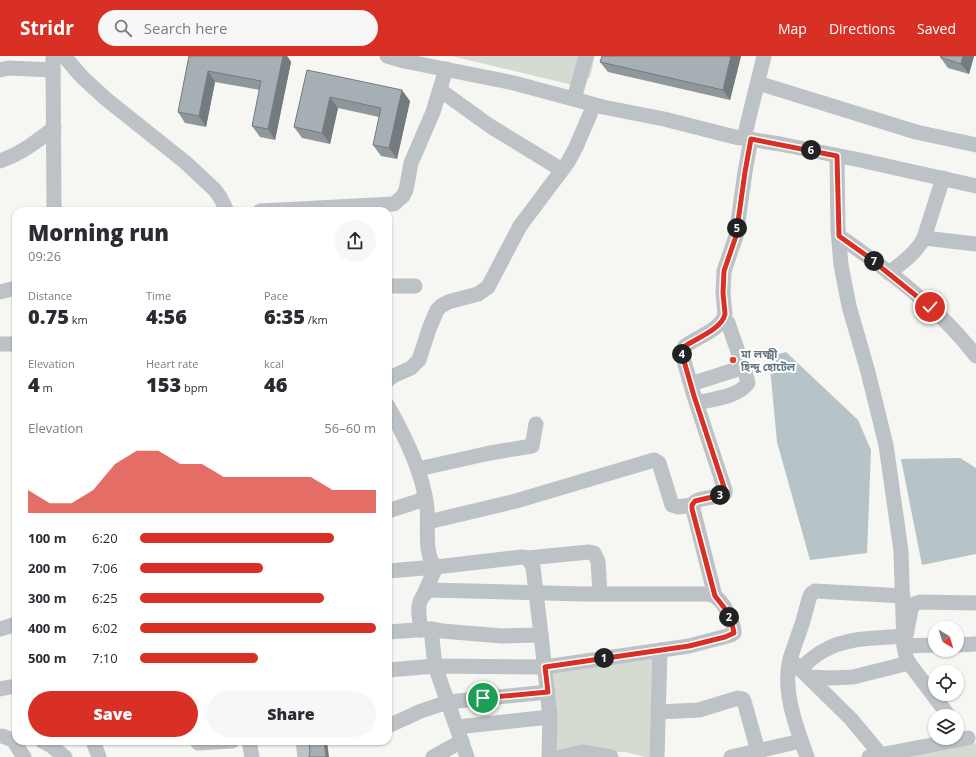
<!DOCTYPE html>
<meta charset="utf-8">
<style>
body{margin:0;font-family:"Open Sans","Noto Sans Bengali",sans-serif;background:#f7f7f7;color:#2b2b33;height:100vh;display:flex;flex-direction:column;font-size:15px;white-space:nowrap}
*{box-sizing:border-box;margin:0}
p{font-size:13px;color:#7c7c81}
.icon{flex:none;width:22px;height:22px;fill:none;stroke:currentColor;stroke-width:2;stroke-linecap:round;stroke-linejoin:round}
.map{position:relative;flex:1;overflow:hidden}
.side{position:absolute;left:12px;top:151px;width:380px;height:538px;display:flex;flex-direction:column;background:#fff;border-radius:12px;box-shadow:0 1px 3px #0004}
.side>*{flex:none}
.needle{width:26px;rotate:142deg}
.buttons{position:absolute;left:928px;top:565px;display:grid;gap:8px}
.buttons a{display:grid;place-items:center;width:36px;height:36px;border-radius:50%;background:#fff;box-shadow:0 1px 3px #0004;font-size:20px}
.pin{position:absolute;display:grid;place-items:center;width:34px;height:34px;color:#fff;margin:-17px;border:2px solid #fff;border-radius:50%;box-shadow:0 1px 4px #0007}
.km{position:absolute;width:20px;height:20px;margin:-10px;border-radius:50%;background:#222;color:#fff;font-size:11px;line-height:20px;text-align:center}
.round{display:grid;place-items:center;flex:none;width:42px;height:42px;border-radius:21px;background:#f7f7f7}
.summary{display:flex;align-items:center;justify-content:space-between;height:68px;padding:0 16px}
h1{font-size:22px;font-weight:800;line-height:30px}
.metrics{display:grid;grid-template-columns:repeat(3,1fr);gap:6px;height:68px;padding:4px 16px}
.metrics div{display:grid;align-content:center}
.metrics b{font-size:20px;font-weight:800}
.metrics small{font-size:11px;font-weight:400}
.metrics p{font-size:11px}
.chart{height:112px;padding:8px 16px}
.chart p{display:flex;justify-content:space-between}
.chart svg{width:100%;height:72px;margin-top:4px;fill:#d93025;opacity:.7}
.button{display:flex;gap:8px;margin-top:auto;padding:8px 16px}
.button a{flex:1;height:46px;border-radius:24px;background:#d93025;color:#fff;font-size:16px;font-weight:800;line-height:46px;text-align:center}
.button a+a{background:#f7f7f7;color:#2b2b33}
ul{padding:0 16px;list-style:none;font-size:13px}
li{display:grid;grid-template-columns:64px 48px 1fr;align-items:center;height:30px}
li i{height:10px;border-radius:5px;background:#d93025}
header{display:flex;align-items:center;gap:24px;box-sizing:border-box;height:56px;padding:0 20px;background:#d93025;color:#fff}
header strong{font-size:19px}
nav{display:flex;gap:22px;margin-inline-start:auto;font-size:14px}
.search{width:280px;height:36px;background:#f7f7f7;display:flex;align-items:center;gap:10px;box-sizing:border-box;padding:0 14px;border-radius:22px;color:#7c7c81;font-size:15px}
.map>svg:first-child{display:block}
.green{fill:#d6dbd2}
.water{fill:#b6c4c7}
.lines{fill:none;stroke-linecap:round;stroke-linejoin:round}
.minor{stroke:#bcc2c5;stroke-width:15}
.wall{fill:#8f979b}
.shaded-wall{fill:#747b7e}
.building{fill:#a6b0b4;stroke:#747b7e}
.route-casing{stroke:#fff;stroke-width:8}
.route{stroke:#d93025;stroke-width:5}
.poi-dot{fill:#dd422c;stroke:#fff;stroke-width:1.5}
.labels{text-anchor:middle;stroke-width:4;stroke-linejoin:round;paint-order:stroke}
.poi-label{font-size:11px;font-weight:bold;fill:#667983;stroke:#fff;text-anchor:start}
</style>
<header>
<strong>Stridr</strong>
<div class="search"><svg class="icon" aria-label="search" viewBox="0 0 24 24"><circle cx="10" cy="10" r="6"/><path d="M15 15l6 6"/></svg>Search here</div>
<nav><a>Map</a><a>Directions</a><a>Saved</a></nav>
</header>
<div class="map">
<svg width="976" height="701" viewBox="0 0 976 701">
<rect width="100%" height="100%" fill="#f6f6f3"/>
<g class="green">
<path d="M451,0H595L590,21L577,30Z"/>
<path d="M655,595L653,701H645L625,696L594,697L556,701L545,611Z"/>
<path d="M976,687V701H888Z"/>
</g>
<g class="water">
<path d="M786,296L858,364L871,394L867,497L810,504L777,386L769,301Z"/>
<path d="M960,402L976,412V498L922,509L901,403Z"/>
</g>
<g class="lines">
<g class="minor">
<path d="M53,0L54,151L56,155"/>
<path d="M64,0L82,21L106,43L185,106L215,134L220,141L227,155"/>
<path d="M387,0L404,5L514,27L603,51L664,63L735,81L780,88L860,104L976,130"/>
<path d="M0,14L8,12L53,14"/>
<path d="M758,27L916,76L976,89"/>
<path d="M440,34L490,70L562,114"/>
<path d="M574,43L586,0"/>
<path d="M744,82L764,0"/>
<path d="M837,100L838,174L841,209L849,250L868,316L886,389L901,495L904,590L906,601L909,607L949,660"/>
<path d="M0,105C22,97 36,86 54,72"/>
<path d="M260,155L394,148L403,140L406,134L411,107L433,56L446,13"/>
<path d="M839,180C889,215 939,252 976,300"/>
<path d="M924,182L976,188"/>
<path d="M889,217C902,207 916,197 924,182L943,122"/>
<path d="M388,230H415"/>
<path d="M0,236L16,232"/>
<path d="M0,288H16"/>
<path d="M388,324L393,320L411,312L419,304L429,273L437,254L441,250L448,246L478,238L488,231L520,170L568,106L576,91L594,49"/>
<path d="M691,328L744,311"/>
<path d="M697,347C713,343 738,341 748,327L745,316L728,267L724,263"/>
<path d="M388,350C405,381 423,416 427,452C429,469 423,500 436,511L522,501L528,502L533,511L541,579L502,580L442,575L431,573L388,576"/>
<path d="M418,413L490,397L532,390L536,368"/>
<path d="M388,455L425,443"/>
<path d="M428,466L516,445L654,404L659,407L672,449L678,451L692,449"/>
<path d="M528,502L589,496L594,497L598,505L600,538"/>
<path d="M388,515L436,511L424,538"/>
<path d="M715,540L692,449C699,439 715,444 725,437V434L694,340L682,298L685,290C697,281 722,273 725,258L723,237L724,215L736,180L745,116L751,83"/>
<path d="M0,573L16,568"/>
<path d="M431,573L435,610L467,701"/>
<path d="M541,579L550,661"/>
<path d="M935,589L904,590L911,553L914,548L920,546L976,547"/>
<path d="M957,589L976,588"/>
<path d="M790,603L803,565L809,543L811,538L815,535L903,540"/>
<path d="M800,613C808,606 816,598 825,594C848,581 878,582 904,580"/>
<path d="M388,614L435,610L545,611L689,590L731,579L734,577C735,568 724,547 717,542C714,539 711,539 707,538H584L430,534C414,544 419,558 421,574"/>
<path d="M809,621L830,622L853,621L909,607"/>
<path d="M0,633L16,630"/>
<path d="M658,656L699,654L738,642L743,643L744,645L758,695"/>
<path d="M388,670L421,655L448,646L548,636"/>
<path d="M457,671L550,661L549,701"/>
<path d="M2,680L13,684L24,701"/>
<path d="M42,685L50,689L65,701"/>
<path d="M93,685L99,701"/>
<path d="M249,685L252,701"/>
<path d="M303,685L305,701"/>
<path d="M198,687L232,685"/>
<path d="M433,701L462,685"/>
<path d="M561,701L582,696L611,701"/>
<path d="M657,701L660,594"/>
<path d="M731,701L801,685"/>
<path d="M807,701C796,670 782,635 790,603L851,663L881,699"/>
<path d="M869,701L968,682"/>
</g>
</g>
<g class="wall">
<path d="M189,0H287L291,6L275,84L260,81L252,70L260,34L215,26L206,71L185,67L178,56Z"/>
<path d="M602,0H741L730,44L608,16L600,6Z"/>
<path d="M974,0L969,18L948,12L940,1Z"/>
<path d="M307,14L410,45L397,103L381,100L373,89L379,61L338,52L330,88L302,82L294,71Z"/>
</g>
<g class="shaded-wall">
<path d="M283,0H287L291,6L275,84L268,73Z"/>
<path d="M731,0H741L730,44L723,34Z"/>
<path d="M963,0H974L969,18L961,8Z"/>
<path d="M208,15L215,26L206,71L199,60Z"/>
<path d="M402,34L410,45L397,103L389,92Z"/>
<path d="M330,41L338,52L330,88L322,77Z"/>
<path d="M324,685H327L329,701H326Z"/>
</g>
<g class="building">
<path d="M189,0H283L268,73L252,70L261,25L208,15L199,60L178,56Z"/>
<path d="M602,0H731L723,34L600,6Z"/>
<path d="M941,0H963L961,8L940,1Z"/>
<path d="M307,14L402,34L389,92L373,89L381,52L330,41L322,77L294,71Z"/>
<path d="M309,685H324L326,701H309L310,695Z"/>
</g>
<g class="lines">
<g class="route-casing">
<path id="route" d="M483,642L548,636L545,611L689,590L725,581L734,577L732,568L726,554L715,540L692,453V449L695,445L721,439L725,437V434L694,340L682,298L685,290C697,282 722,273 725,258L723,237L724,215L736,180L745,116L751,83L837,100L839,180L867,200L930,251"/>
</g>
<use href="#route" class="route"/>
</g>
<circle class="poi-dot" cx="733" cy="304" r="4"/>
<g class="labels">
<g class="poi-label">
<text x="741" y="302">মা লক্ষ্মী<tspan x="741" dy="13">হিন্দু হোটেল</tspan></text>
</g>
</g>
</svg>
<div class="buttons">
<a><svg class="needle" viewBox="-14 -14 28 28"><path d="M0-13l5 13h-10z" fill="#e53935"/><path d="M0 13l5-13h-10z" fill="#7c7c81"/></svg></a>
<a><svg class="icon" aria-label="locate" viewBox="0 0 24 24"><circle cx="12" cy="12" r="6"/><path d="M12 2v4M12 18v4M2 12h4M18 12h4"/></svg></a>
<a><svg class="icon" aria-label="layers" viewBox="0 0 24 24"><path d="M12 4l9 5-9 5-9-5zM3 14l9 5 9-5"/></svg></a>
</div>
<div class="pin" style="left:483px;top:642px;background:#1e9e55"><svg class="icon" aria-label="arrive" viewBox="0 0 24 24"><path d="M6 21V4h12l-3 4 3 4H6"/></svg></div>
<div class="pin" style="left:930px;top:251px;background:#d93025"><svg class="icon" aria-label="check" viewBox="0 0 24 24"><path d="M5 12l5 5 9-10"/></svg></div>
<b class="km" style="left:604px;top:602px">1</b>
<b class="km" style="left:729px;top:561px">2</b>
<b class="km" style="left:720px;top:439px">3</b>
<b class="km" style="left:682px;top:298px">4</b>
<b class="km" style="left:737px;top:172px">5</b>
<b class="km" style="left:811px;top:94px">6</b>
<b class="km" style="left:874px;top:205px">7</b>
<section class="side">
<div class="summary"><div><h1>Morning run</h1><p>09:26</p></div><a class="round"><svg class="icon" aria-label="share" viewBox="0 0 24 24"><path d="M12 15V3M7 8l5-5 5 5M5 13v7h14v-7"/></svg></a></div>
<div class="metrics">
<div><p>Distance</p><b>0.75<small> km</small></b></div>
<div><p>Time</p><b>4:56</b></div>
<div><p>Pace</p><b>6:35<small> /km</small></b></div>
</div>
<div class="metrics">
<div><p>Elevation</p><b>4<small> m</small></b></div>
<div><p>Heart rate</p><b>153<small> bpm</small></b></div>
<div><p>kcal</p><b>46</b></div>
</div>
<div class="chart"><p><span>Elevation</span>56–60 m</p>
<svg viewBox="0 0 160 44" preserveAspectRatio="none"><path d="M0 44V30L10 38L20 38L30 30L40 14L50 6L60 6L70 14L80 14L90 22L100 22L110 22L120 22L130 22L140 30L150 30L160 30V44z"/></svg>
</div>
<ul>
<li><b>100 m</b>6:20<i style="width:82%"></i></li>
<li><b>200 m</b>7:06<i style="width:52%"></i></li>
<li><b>300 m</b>6:25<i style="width:78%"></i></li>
<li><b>400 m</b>6:02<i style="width:100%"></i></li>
<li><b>500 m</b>7:10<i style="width:50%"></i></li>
</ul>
<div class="button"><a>Save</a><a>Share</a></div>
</section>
</div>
